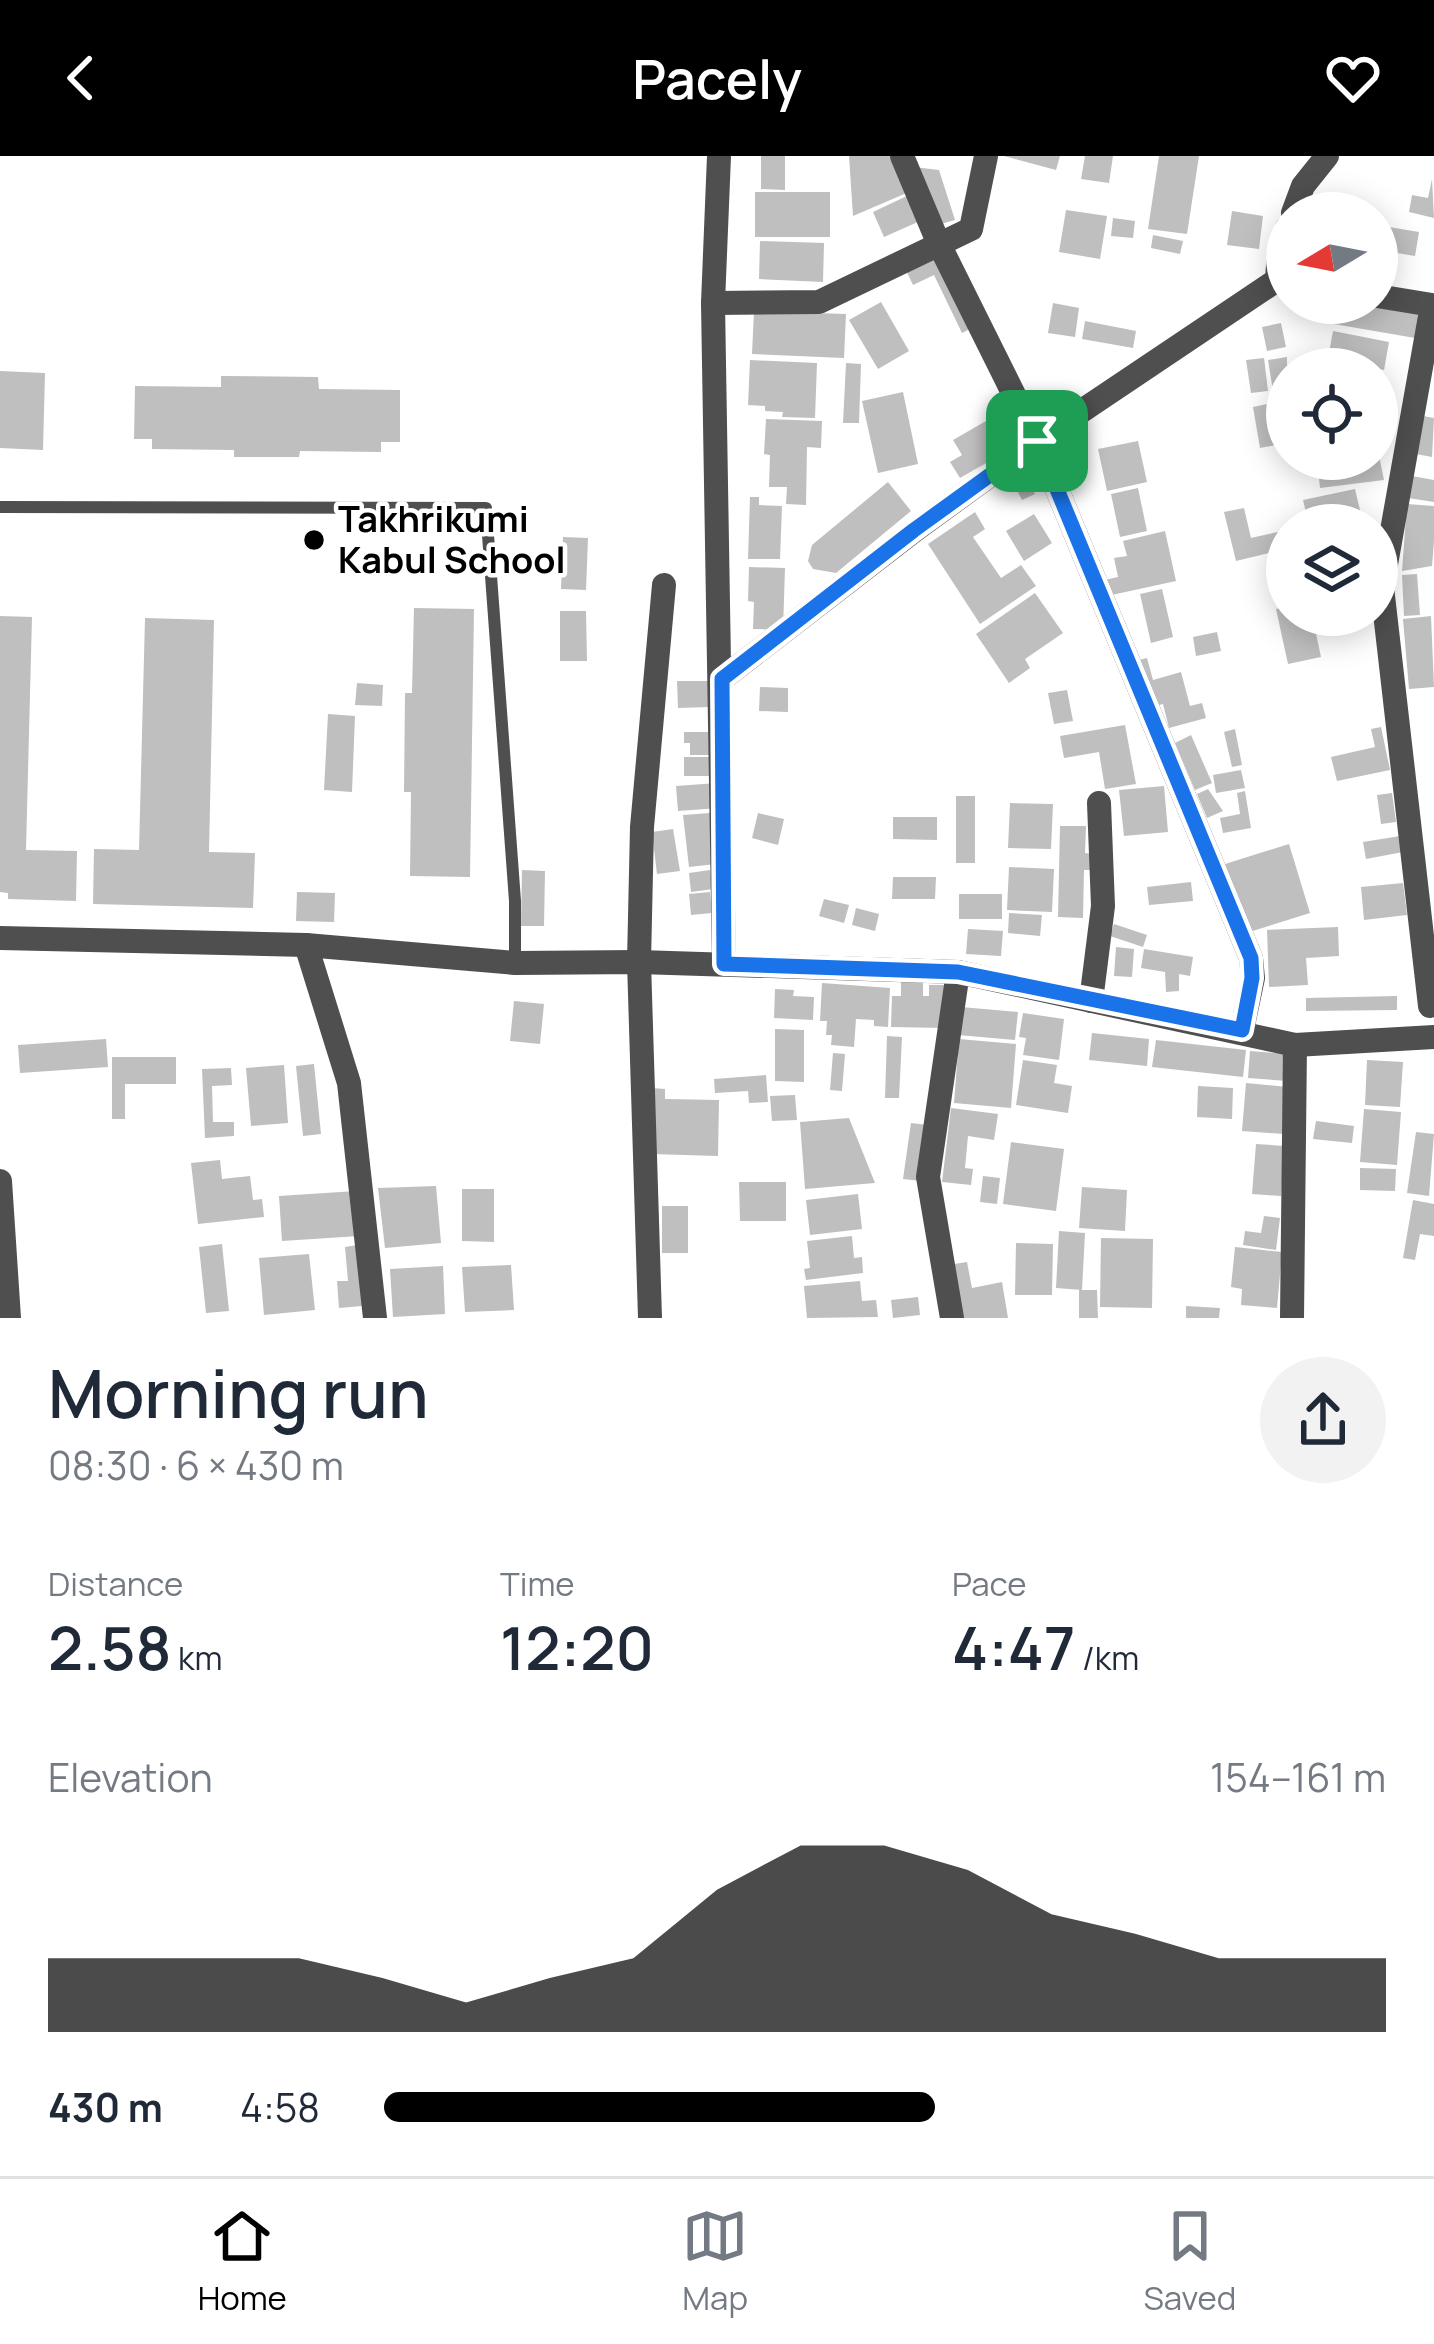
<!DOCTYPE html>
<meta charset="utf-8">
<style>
body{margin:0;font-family:Manrope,sans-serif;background:#f2f2f3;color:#1f2937;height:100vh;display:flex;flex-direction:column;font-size:45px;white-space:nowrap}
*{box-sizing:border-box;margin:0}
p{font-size:39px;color:#747a83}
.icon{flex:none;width:66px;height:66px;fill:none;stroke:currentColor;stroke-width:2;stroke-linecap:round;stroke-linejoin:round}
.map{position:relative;height:1162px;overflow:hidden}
.side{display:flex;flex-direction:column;background:#fff;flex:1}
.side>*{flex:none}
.needle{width:78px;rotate:260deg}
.buttons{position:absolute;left:1266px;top:36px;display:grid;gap:24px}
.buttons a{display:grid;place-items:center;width:132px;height:132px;border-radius:50%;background:#fff;box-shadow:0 6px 30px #0003;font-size:60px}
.pin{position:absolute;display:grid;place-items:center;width:102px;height:102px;color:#fff;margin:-51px;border-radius:24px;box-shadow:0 6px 18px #0006}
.round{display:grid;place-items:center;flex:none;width:126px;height:126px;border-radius:63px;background:#f2f2f3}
.head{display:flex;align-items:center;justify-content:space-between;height:204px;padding:0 48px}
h1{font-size:66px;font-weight:600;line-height:90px}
.stats{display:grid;grid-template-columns:repeat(3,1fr);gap:18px;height:204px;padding:12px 48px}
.stats div{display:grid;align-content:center}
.stats b{font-size:60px;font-weight:600}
.stats small{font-size:33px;font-weight:400}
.stats p{font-size:33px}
.chart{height:336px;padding:24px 48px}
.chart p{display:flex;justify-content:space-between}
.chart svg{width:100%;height:216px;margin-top:12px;fill:#000;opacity:.7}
ul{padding:0 48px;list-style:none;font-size:39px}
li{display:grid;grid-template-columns:192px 144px 1fr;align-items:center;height:90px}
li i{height:30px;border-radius:15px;background:#000}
header{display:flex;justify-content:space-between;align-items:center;height:156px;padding:0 48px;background:#000;color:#fff;font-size:54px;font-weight:600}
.dock{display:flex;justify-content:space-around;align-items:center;height:168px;border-top:3px solid #e0e1e3;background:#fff;font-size:33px;color:#747a83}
.dock a{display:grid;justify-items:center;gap:6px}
.dock .current{color:#000}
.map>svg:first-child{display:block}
.building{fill:#bfbfbf}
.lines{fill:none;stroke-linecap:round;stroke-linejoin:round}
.service{stroke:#4f4f4f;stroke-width:12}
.minor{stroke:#4f4f4f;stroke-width:24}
.route-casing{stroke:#fff;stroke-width:24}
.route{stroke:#1a73e8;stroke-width:15}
.poi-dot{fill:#000;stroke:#fff;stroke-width:4.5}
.labels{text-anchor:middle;stroke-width:9;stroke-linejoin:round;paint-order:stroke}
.poi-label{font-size:36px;font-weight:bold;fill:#000;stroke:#fff;text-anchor:start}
</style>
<header><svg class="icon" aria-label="back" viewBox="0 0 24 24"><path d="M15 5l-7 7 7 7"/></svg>Pacely<svg class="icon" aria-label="heart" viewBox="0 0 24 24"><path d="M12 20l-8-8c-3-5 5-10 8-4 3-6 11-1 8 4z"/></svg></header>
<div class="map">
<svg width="1434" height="1162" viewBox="0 0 1434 1162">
<rect width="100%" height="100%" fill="#fff"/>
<g class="building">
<path d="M761,0H785V34L761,33Z"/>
<path d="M849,0H893L909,36L853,60Z"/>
<path d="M1004,0H1060L1056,14Z"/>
<path d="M1085,0H1113L1109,27L1081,23Z"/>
<path d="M1159,0H1199L1187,78L1148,73Z"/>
<path d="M914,11L939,14L955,64L934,70Z"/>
<path d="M1432,23L1434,62L1409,56L1412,39L1428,42Z"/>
<rect x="755" y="36" width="75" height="45"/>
<path d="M909,39L920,65L884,81L873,56Z"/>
<path d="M1066,54L1107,60L1100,103L1059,96Z"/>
<path d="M1232,55L1263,60L1259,93L1227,89Z"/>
<path d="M1113,62L1135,65L1133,82L1111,80Z"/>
<path d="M1377,69L1419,76L1415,100L1397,97L1392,128L1377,125Z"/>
<path d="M1153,79L1183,85L1180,98L1151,92Z"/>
<path d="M760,85L824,87L823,126L759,123Z"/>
<path d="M941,95L976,170L962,177L934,119L913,129L905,112Z"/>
<path d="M881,146L909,195L878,213L849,164Z"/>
<path d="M1053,147L1079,152L1075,181L1048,177Z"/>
<path d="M1332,147H1367L1420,156L1415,182L1328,167Z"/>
<path d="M754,155L846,158L844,202L752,198Z"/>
<path d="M1085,165L1136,175L1133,192L1082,183Z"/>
<path d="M1281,167L1286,191L1267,195L1262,171Z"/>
<path d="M1333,175L1389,186L1384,214L1355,208L1354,213H1326Z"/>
<path d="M1287,201V238L1274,241L1268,204Z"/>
<path d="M1264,202L1268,235L1251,237L1246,204Z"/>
<path d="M750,204L817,207L815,262L782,261L783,256L765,255V250L748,249Z"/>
<path d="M846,207L861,208L859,267H843Z"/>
<path d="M0,215L45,217L43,294L0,292Z"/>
<path d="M221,220L318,221L319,233L400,234V286H381V296L300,295L299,301H234V294L152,293V283H134L135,230L221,231Z"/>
<path d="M903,236L918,308L878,317L862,245Z"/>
<path d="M1287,244V287L1260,292L1253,251Z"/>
<path d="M1012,250L1030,282L960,322L950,306L962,299L953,284Z"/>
<path d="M1423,260L1434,262L1432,301L1416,298Z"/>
<path d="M766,263L822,265L821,292L807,291L806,349L786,348L787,331H769L770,299L764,298Z"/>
<path d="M1138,285L1147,326L1107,335L1098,293Z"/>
<path d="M1377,290L1384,324L1320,332L1317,303H1377Z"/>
<path d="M1024,316L1035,338L1022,344L1011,322Z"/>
<path d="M1412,320L1434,324V346L1408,342Z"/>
<path d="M888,326L911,355L836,417L813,413L808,405L812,389Z"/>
<path d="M1138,332L1147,375L1120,381L1111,338Z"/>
<path d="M1355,333L1361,358L1309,369L1303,344Z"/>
<path d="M750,341H759V349L782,350L780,403H748Z"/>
<path d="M1407,348L1434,350V385L1432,410L1402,415Z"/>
<path d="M1244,352L1251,382L1282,375L1286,393L1236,405L1224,356Z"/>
<path d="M975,356L985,373L973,381L1001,422L1021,409L1036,430L980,468L928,388Z"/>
<path d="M1034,358L1052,387L1024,405L1006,375Z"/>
<path d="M1165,375L1176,425L1107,440L1104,424L1118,421L1114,402L1127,400L1123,385Z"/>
<path d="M563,381L588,382L586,434L561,433Z"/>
<path d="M749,411L785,412L783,474L753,473L754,446L748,445Z"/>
<path d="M1417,418L1420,459L1404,460L1402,419Z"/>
<path d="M1162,433L1173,481L1151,487L1140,438Z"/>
<path d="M1035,437L1063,477L1025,503L1030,512L1009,527L976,478Z"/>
<path d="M1287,451V459H1312L1321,501L1288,508L1276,453Z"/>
<path d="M414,452L474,453L470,721L410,720L411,636H404L405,537H412Z"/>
<path d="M560,455H586L587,505H560Z"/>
<path d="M0,460L32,461L26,694L77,695L76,745L8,743V737L0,736Z"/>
<path d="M1431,460L1434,531L1409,533L1403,463Z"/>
<path d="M145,462L214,464L209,696L255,697L253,752L93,748L94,693L139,694Z"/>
<path d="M1217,476L1221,495L1196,500L1193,481Z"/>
<path d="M1147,502L1153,524L1181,516L1190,550L1202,547L1206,562L1169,572L1163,548L1151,551L1139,504Z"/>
<path d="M677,525H709V551L678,552Z"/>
<path d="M357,527L383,529L382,550L355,549Z"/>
<path d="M760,531L788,532V556L759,555Z"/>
<path d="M1067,534L1073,565L1054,568L1048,537Z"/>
<path d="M328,558L355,560L352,636L324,634Z"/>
<path d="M1125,569L1136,628L1105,633L1099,596L1064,602L1060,580Z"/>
<path d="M1381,571L1390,614L1337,625L1331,601L1375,591L1371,573Z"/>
<path d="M1235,573L1242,609L1232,611L1224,576Z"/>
<path d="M684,576H713V599H690V587H684Z"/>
<path d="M1191,579L1212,627L1195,634L1175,587Z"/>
<rect x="684" y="601" width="31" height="19"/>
<path d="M1241,614L1245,632L1216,637L1213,619Z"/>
<path d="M717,627L719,652L678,655L676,630Z"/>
<path d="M1164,630L1168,676L1124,680L1119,634Z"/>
<path d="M1208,633L1223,655L1207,662L1197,638Z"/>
<path d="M1245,635L1251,672L1223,677L1220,662L1240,658L1237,637Z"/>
<path d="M1392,637L1396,666L1381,668L1377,639Z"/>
<rect x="956" y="640" width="19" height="67"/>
<path d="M1010,647L1053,648L1051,693L1008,692Z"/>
<path d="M710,657L716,708L689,711L683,659Z"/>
<path d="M758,657L784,663L778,689L752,682Z"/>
<path d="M893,661H937V684L893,683Z"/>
<path d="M1060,670H1086L1085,697L1094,698V714H1084L1083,762L1058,761Z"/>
<path d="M673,673L680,715L657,718L652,676Z"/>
<path d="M1400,680L1403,696L1366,703L1363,686Z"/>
<path d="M1289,688L1310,757L1246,777L1225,708Z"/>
<path d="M1009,711L1054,713L1052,756L1007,754Z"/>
<path d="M522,714L545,715L544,770H521Z"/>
<path d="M710,714L713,733L691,736L689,717Z"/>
<path d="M893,721H936L935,743H892Z"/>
<path d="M1191,726L1193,745L1149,749L1147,731Z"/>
<path d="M1403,727L1407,759L1364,764L1361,731Z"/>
<path d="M297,736L335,737L334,766L296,765Z"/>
<path d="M710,736L712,757L691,759L689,738Z"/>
<rect x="959" y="738" width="43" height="25"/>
<path d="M824,743L849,749L844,767L819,760Z"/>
<path d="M856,752L879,758L875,775L852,769Z"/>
<path d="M1009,757L1042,759L1040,780L1008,777Z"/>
<path d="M1114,768L1147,779L1143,791L1110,780Z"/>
<path d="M1338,771L1339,800L1306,802L1308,829L1269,831L1267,774Z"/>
<path d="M968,773L1003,775L1001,800L966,798Z"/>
<path d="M1116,791L1134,793L1132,821L1114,820Z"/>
<path d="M1144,793L1193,801L1190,820L1179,818V835L1166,836L1165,816L1141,812Z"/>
<path d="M901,825L923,826V840H929V829H944V872L891,871L892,840H901Z"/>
<path d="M822,827L890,832L888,871L874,870V864L856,863L854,891L831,889L832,879H826L827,865H820Z"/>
<path d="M775,833L794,834L793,840L814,841L813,864L774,862Z"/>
<path d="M1397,840V854L1306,855V842Z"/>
<path d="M514,845L544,848L540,888L510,885Z"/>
<path d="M961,851L1018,856L1015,884L958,879Z"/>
<path d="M1023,857L1064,863L1059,904L1023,899L1026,882L1019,881Z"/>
<path d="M775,873L804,874V926L775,925Z"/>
<path d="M1092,877L1149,883L1147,910L1089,904Z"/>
<path d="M887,880L902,881L899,942H885Z"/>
<path d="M106,883L108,911L20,917L18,889Z"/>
<path d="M959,883L1016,888L1011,952L954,947Z"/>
<path d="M1156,884L1246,894L1243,921L1152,911Z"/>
<path d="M1250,895L1289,898L1287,925L1248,922Z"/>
<path d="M833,897L845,898L842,935L830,934Z"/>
<path d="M112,901H176V928H125V963H112Z"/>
<path d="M1023,904L1057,909L1054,927L1072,930L1068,957L1016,949Z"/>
<path d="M1367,904L1403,906L1400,951L1365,949Z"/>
<path d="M314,908L321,978L303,980L296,910Z"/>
<path d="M284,909L288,967L251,970L246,912Z"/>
<path d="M231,912L232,929L212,930L213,966H234V980L205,982L202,913Z"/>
<path d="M766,919L768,946L749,947L748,935L715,937L714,923Z"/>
<path d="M1246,927L1288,931L1284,978L1242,975Z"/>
<path d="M1198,930L1233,932L1232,963L1197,961Z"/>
<path d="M652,932L665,933V943L719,944L718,1000L651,998Z"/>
<path d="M795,939L797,964L772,965L770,940Z"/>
<path d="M951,952L998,958L994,984L968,980L965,1012L973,1013L971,1029L942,1026Z"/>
<path d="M1364,953L1401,956L1397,1009L1360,1006Z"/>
<path d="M849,962L875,1027L805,1033L800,966Z"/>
<path d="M1316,965L1354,970L1352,987L1313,983Z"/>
<path d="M911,967L928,969L921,1025L903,1023Z"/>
<path d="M1416,976L1434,978L1429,1040L1407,1037Z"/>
<path d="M1011,986L1064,993L1056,1055L1003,1048Z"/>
<path d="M1256,988L1285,990L1281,1040L1252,1038Z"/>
<path d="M220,1004L222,1023L250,1020L253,1044L262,1043L264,1061L198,1068L191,1007Z"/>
<path d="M1360,1012L1396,1013L1395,1035L1360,1034Z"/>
<path d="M983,1020L1000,1022L997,1048L980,1046Z"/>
<path d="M739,1026H786V1065H740Z"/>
<path d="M436,1030L441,1087L385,1092L378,1032Z"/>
<path d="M1082,1031L1127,1034L1125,1075L1079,1072Z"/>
<path d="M462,1033H494V1086L462,1085Z"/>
<path d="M356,1035L359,1080L282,1085L279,1040Z"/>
<path d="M858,1038L862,1073L810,1079L806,1044Z"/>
<path d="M1413,1044L1434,1048V1080L1420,1078L1415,1104L1403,1102Z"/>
<rect x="662" y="1050" width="26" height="47"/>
<path d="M1264,1060L1280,1062L1276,1094L1243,1089L1245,1075L1261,1077Z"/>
<path d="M1059,1075L1085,1077L1082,1134L1056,1132Z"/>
<path d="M852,1080L854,1102L862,1101L863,1117L806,1124L804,1113L810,1112L807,1085Z"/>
<path d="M1101,1082L1153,1083L1152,1152L1100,1151Z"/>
<path d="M1016,1087L1053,1088L1052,1139H1015Z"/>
<path d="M222,1088L229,1155L206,1157L199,1091Z"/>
<path d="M358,1089L362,1150L339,1152L337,1125H348L345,1091Z"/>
<path d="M1235,1091L1282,1096L1277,1152L1241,1149L1242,1133L1231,1131Z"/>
<path d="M309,1098L315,1154L264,1159L259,1102Z"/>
<path d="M967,1106L972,1132L1002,1126L1008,1162H955L948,1109Z"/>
<path d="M511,1109L514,1154L465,1156L462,1111Z"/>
<path d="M443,1110L445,1158L393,1161L390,1113Z"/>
<path d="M860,1125L862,1145L876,1144L878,1161L807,1162L804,1130Z"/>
<path d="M1079,1134H1097L1098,1162H1079Z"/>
<path d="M918,1141L920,1159L893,1162L891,1144Z"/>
<path d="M1186,1150L1220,1152L1219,1162H1186Z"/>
</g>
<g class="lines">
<path class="service" d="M0,351L486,352L515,745V807"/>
<g class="minor">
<path d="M719,0L713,147L724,808"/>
<path d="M902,0L938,86L1037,285L1251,802L1253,822L1242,874"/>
<path d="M1293,57L1303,30L1327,0"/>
<path d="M1377,140L1432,149L1382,431L1430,850"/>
<path d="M713,147L819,146L971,73L986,0"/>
<path d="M722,523L915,374L1037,285L1277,124L1279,94L1287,72"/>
<path d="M0,782L306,789L515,807L639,806L958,816L1295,889L1434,881"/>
<path d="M306,789L349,927L375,1162"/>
<path d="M1091,845L1103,750L1099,647"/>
<path d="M0,1025L9,1162"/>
<path d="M650,1162L639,806L642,671L664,429"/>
<path d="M952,1162L928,1021L958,816"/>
<path d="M1292,1162L1295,889"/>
</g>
</g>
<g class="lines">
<g class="route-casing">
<path id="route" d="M1037,285L1251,802L1252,822L1242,874L958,816L724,808L722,523L914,374Z"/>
</g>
<use href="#route" class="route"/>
</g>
<circle class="poi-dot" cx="314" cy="384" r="12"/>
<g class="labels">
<g class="poi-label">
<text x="338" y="376">Takhrikumi<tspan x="338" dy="41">Kabul School</tspan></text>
</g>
</g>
</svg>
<div class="buttons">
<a><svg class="needle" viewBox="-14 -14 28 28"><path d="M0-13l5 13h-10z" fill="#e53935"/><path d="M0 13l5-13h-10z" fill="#747a83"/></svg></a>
<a><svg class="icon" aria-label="locate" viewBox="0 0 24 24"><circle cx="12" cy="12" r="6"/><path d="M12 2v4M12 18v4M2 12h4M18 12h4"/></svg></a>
<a><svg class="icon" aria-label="layers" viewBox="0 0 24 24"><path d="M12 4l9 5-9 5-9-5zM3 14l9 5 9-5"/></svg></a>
</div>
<div class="pin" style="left:1037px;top:285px;background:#1e9e55"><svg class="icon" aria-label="arrive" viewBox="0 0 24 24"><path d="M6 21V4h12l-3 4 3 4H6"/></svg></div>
</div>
<section class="side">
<div class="head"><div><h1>Morning run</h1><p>08:30 · 6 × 430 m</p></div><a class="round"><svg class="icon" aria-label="share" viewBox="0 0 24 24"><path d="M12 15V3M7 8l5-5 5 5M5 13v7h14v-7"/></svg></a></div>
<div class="stats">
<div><p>Distance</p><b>2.58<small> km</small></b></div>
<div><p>Time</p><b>12:20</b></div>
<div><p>Pace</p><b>4:47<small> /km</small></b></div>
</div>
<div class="chart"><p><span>Elevation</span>154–161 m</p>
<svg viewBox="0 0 160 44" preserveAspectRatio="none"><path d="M0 44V29L10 29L20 29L30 29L40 33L50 38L60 33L70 29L80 15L90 6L100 6L110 11L120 20L130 24L140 29L150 29L160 29V44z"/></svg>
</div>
<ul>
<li><b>430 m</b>4:58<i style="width:55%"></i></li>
</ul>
</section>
<nav class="dock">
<a class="current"><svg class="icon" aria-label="home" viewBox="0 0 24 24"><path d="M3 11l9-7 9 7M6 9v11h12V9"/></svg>Home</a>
<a><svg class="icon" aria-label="map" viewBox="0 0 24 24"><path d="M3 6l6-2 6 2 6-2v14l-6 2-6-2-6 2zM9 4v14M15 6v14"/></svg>Map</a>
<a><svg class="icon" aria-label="saved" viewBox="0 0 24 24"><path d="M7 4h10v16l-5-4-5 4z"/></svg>Saved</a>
</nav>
